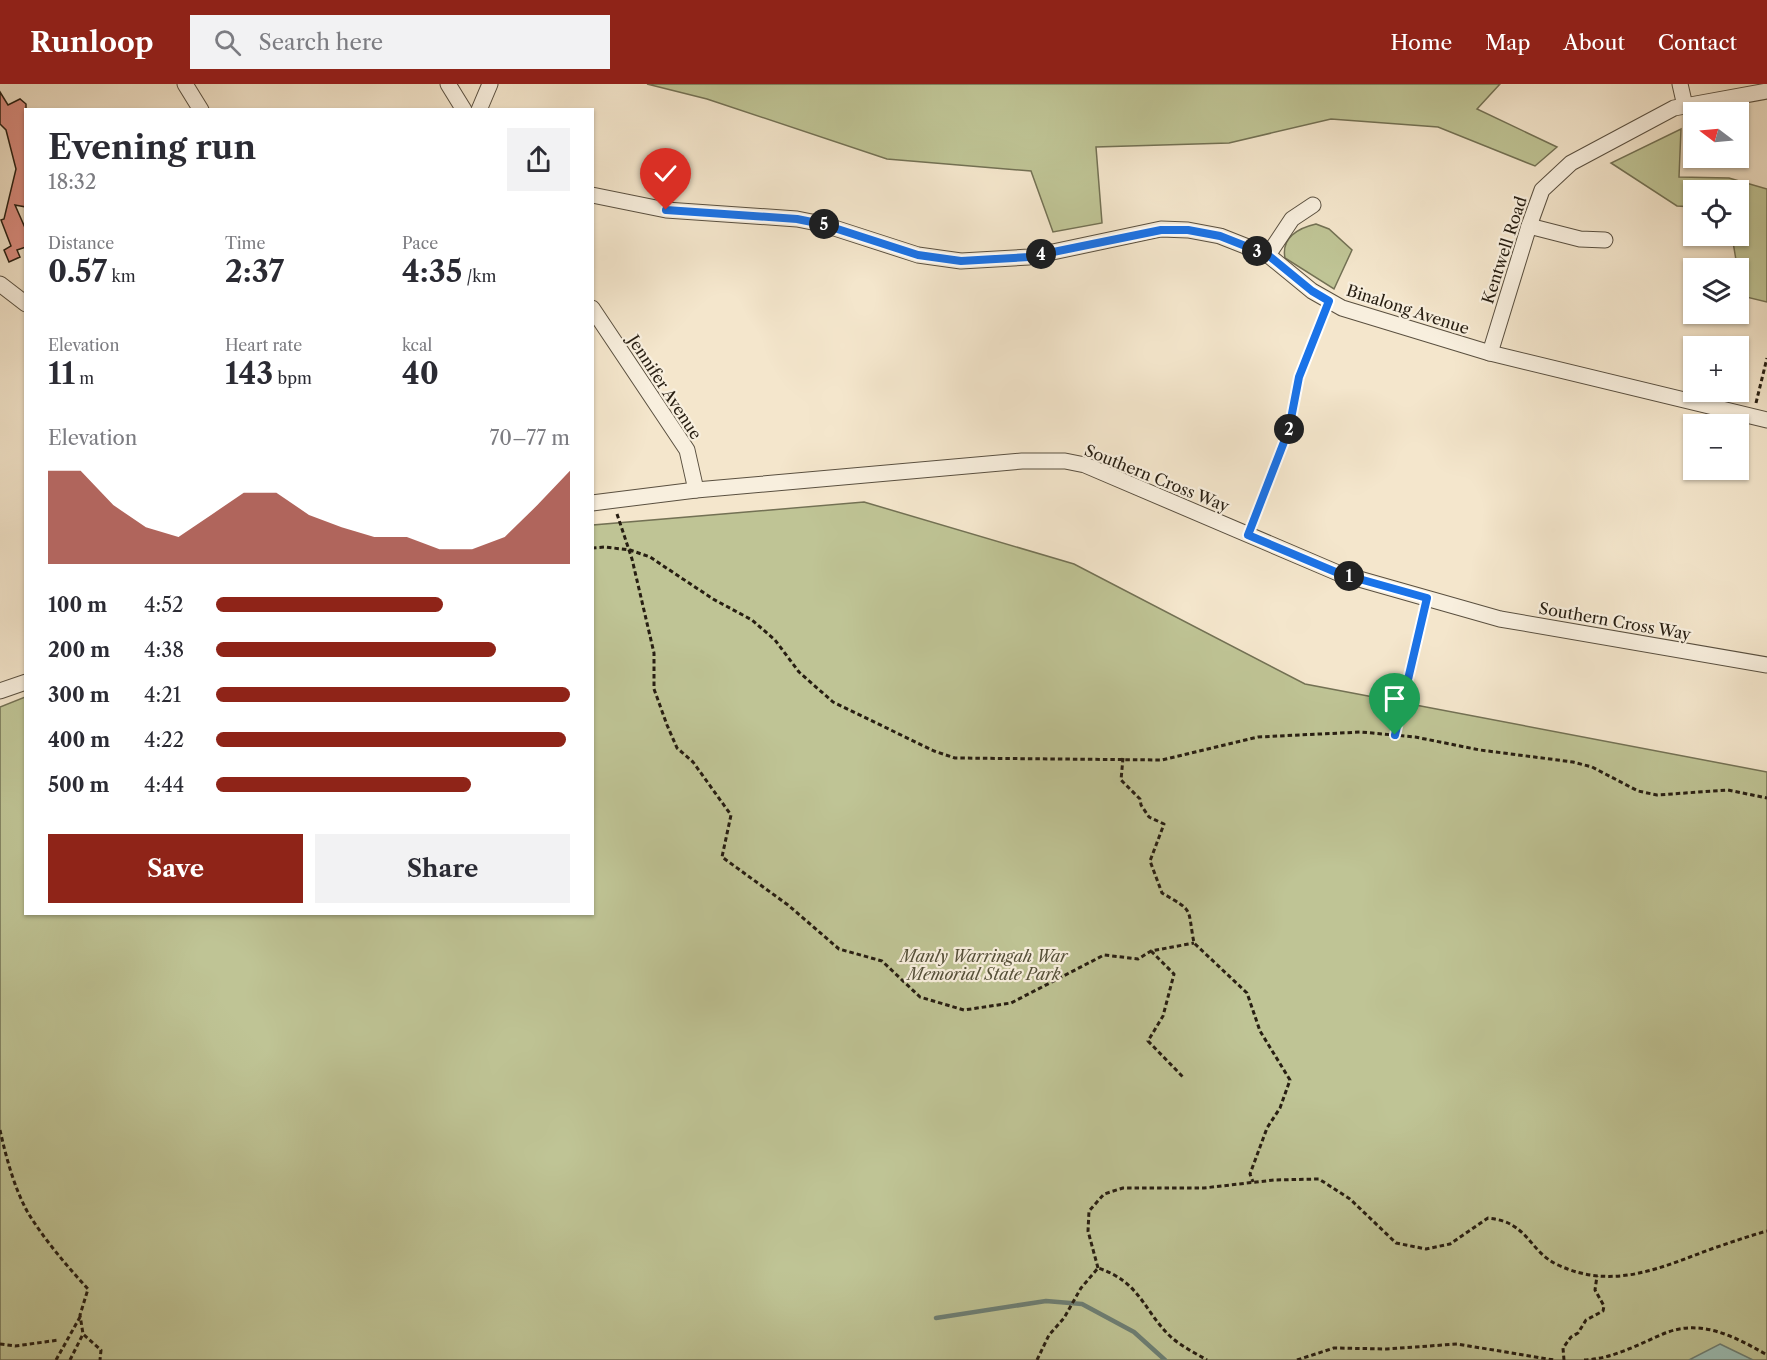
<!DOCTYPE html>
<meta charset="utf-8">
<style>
body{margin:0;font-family:"Libre Caslon Text",serif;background:#f2f2f3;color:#2b2b33;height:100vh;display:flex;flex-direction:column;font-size:22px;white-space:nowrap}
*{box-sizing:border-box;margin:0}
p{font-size:20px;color:#7c7c81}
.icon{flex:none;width:33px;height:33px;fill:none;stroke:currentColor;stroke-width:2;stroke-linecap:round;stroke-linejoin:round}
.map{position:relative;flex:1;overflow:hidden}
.sheet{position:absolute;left:24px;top:24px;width:570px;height:807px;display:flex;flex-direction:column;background:#fff;border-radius:0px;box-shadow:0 2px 4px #0004}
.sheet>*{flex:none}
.needle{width:39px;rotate:286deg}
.buttons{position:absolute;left:1683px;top:18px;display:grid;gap:12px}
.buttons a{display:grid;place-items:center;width:66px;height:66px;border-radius:0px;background:#fff;box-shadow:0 2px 4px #0004;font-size:30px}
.pin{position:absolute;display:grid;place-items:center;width:51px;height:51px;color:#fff;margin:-62px -26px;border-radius:50% 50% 50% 0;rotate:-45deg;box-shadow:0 0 6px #0007}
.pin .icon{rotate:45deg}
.km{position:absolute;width:30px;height:30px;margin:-15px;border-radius:50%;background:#222;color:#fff;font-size:16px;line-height:30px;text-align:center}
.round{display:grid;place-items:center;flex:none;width:63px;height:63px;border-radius:0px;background:#f2f2f3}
.headline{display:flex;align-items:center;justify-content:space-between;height:102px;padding:0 24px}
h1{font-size:33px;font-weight:700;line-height:45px}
.figures{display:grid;grid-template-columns:repeat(3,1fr);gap:9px;height:102px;padding:6px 24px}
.figures div{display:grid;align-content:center}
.figures b{font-size:30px;font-weight:700}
.figures small{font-size:16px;font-weight:400}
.figures p{font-size:16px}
.chart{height:168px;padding:12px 24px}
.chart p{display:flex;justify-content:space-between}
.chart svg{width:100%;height:108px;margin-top:6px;fill:#8f2418;opacity:.7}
.primary-button{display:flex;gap:12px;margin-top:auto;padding:12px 24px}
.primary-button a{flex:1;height:69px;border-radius:0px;background:#8f2418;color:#fff;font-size:24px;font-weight:700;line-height:69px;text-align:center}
.primary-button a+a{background:#f2f2f3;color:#2b2b33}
ul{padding:0 24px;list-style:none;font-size:20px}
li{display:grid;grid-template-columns:96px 72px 1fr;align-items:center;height:45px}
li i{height:15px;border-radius:8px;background:#8f2418}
header{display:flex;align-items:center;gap:36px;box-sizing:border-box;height:84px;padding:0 30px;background:#8f2418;color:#fff}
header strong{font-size:28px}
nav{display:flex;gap:33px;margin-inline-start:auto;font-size:21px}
.search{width:420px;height:54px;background:#f2f2f3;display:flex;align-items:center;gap:15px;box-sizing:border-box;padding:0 21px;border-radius:0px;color:#7c7c81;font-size:22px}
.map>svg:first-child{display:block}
.green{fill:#bfc495;stroke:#737154;stroke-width:1.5}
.water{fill:#9cc0b7;stroke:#6d7f75;stroke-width:1.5}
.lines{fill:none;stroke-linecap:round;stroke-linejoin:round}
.stream{stroke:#6d7f75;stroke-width:4.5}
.building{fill:#dd8e82;stroke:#271e12;stroke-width:1.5}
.minor-casing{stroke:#5a5040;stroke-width:17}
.path{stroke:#271e12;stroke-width:3;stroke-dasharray:4.5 3;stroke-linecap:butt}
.minor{stroke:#f8efde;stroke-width:15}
.route-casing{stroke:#fff;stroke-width:12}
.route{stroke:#1a73e8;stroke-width:8}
.labels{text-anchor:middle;stroke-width:4.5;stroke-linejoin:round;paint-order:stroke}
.street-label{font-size:16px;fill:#271e12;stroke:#f8efde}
.park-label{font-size:16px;font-style:italic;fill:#555039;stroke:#f8efde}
</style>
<header>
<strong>Runloop</strong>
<div class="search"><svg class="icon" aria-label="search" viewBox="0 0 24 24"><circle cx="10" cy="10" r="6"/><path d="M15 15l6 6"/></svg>Search here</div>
<nav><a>Home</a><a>Map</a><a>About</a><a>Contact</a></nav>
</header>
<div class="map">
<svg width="1767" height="1276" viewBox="0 0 1767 1276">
<rect width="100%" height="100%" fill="#f4e6cc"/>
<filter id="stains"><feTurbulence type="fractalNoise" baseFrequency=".00333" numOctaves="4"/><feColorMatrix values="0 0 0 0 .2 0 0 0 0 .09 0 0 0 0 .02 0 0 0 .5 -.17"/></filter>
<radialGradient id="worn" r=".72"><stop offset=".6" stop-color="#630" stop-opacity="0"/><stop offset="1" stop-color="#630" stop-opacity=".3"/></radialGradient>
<g class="green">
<path d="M647,0H1500L1477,25L1557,63L1535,82L1438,43L1331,35L1229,59L1096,63L1102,139L1053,148L1031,87L887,75L707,15Z"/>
<path d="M1681,45L1679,93L1729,94L1767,105V218L1742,212L1732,152H1738V106H1694L1693,123L1677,122L1611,79Z"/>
<path d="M1316,140L1329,145L1352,166L1334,205L1285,174C1281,154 1298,144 1316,140Z"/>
<path d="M864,418L1074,480L1305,600L1767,688V1276H0V623L25,613L26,830H592L593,441Z"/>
</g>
<path class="water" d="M1720,1260L1753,1276H1689Z"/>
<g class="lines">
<path class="stream" d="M936,1234L1046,1217L1082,1220L1134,1248L1165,1276"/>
</g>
<path class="building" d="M0,8L8,21L20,15L26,20V123L15,121L26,146V163L17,166L20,173L9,178L4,166L11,162L1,136L4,135L16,85L6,46L0,40Z"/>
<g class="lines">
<g class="minor-casing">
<g id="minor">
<path d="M185,0L201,26"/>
<path d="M448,0L464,26"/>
<path d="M1680,0L1685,22"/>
<path d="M479,26L490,0"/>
<path d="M592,111L666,126L797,135L822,140L918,171L961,177L1029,173L1161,145L1188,146L1220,152L1268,171L1312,207L1342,224L1490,269L1767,336"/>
<path d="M1529,142L1580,155L1605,156"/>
<path d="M1268,171L1292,135L1313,121"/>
<path d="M0,200L26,220"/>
<path d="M592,224L687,366L696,406"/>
<path d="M1490,269L1529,142L1542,106L1571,79L1674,24L1767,7"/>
<path d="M592,419L696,406L1022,377H1065L1085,381L1338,489L1500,535L1767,581"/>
<path d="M0,607L26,598"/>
</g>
</g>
<g class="path">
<path d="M1756,319L1767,274"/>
<path d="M617,430L632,475L654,569V605L667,641L677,664L693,678L731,731L722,773L788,821L839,865L882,877L920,913L964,926L1011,919L1104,871L1138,875L1151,867L1194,859"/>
<path d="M1253,438L1289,345L1299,293L1324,229"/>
<path d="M592,464L605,463L630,466L650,473L713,515L752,536L775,556L799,588L833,618L934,667L955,674L1162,676L1258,653L1361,648L1415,653L1480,666L1573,678L1592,683L1638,707L1657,711L1728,706L1767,714"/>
<path d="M1395,651L1424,528"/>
<path d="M1123,674L1121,696L1140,715L1141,721L1149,733L1164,740L1150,777L1162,809C1195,828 1187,823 1194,859L1247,909L1260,947L1290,996L1280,1024L1267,1044L1250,1090L1253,1098"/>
<path d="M1151,867L1174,890L1163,932L1148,957L1183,993"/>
<path d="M0,1046C6,1073 14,1103 27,1127C43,1154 66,1181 88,1205L80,1231L83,1250L101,1266L100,1276"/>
<path d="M1098,1184L1088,1147L1089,1127L1104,1110L1123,1104H1204L1274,1096L1319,1095L1350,1115L1396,1159L1426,1165L1450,1160L1488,1134C1529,1138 1528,1167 1558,1181C1614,1207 1662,1183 1714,1164C1732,1158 1749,1152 1767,1147"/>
<path d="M0,1260L15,1262L59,1256"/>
<path d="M56,1276L80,1233"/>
<path d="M70,1276L83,1250"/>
<path d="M1037,1276L1049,1251L1064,1234L1081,1204L1098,1184C1141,1198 1144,1228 1171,1253C1181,1262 1195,1269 1207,1276"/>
<path d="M1297,1276L1334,1264L1387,1265L1457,1260L1554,1276"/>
<path d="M1564,1276L1563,1264L1571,1253L1578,1249L1586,1236L1603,1227L1604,1222L1595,1206L1597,1192"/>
<path d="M1584,1276C1612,1275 1637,1261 1663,1250C1700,1234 1734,1252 1767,1271"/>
</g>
<use href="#minor" class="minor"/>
</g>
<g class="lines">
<g class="route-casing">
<path id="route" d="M666,126L797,135L822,140L918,171L961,177L1029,173L1161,146H1188L1220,152L1268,171L1312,207L1329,217L1299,293L1289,345L1248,451L1338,489L1427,514L1395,651"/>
</g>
<use href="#route" class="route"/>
</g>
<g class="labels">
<g class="street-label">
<text transform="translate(1504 166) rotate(-72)" y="6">Kentwell Road</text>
<text transform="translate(1408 225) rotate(18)" y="6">Binalong Avenue</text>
<text transform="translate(665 303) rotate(57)" y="6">Jennifer Avenue</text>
<text transform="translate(1157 394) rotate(22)" y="6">Southern Cross Way</text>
<text transform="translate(1615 537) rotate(10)" y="6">Southern Cross Way</text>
</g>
<g class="park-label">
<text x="984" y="878">Manly Warringah War<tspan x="984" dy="18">Memorial State Park</tspan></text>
</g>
</g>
<rect width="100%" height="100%" filter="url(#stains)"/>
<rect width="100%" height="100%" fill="url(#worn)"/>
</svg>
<div class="buttons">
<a><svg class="needle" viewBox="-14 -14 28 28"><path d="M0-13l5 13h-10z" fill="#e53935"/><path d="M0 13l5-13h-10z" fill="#7c7c81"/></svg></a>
<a><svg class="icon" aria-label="locate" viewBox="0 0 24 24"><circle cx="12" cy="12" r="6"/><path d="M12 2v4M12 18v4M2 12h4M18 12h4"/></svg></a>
<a><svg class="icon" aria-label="layers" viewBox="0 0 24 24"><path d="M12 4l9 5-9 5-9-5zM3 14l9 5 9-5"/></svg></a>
<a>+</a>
<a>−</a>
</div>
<div class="pin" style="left:1395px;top:651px;background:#1e9e55"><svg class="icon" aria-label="arrive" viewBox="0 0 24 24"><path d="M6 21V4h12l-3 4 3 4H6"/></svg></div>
<div class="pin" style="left:666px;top:126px;background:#d93025"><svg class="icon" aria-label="check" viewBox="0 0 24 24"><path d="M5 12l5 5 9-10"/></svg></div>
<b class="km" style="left:1349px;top:492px">1</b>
<b class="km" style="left:1289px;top:345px">2</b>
<b class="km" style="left:1257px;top:167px">3</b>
<b class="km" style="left:1041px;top:170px">4</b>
<b class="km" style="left:824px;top:140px">5</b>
<section class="sheet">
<div class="headline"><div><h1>Evening run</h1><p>18:32</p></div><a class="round"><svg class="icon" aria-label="share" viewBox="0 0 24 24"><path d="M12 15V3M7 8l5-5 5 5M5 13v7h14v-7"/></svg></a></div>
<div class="figures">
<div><p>Distance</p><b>0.57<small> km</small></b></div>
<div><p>Time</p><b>2:37</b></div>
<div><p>Pace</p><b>4:35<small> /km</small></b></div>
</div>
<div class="figures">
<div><p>Elevation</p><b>11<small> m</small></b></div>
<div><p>Heart rate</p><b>143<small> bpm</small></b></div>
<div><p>kcal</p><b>40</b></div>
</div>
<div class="chart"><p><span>Elevation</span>70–77 m</p>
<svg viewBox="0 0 160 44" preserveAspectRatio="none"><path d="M0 44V6L10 6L20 20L30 29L40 33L50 24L60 15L70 15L80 24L90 29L100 33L110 33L120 38L130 38L140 33L150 20L160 6V44z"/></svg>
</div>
<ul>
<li><b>100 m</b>4:52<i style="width:64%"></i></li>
<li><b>200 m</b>4:38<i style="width:79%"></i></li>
<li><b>300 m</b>4:21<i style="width:100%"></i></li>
<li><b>400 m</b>4:22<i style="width:99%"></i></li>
<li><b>500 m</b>4:44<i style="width:72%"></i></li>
</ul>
<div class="primary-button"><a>Save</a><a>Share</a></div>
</section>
</div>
